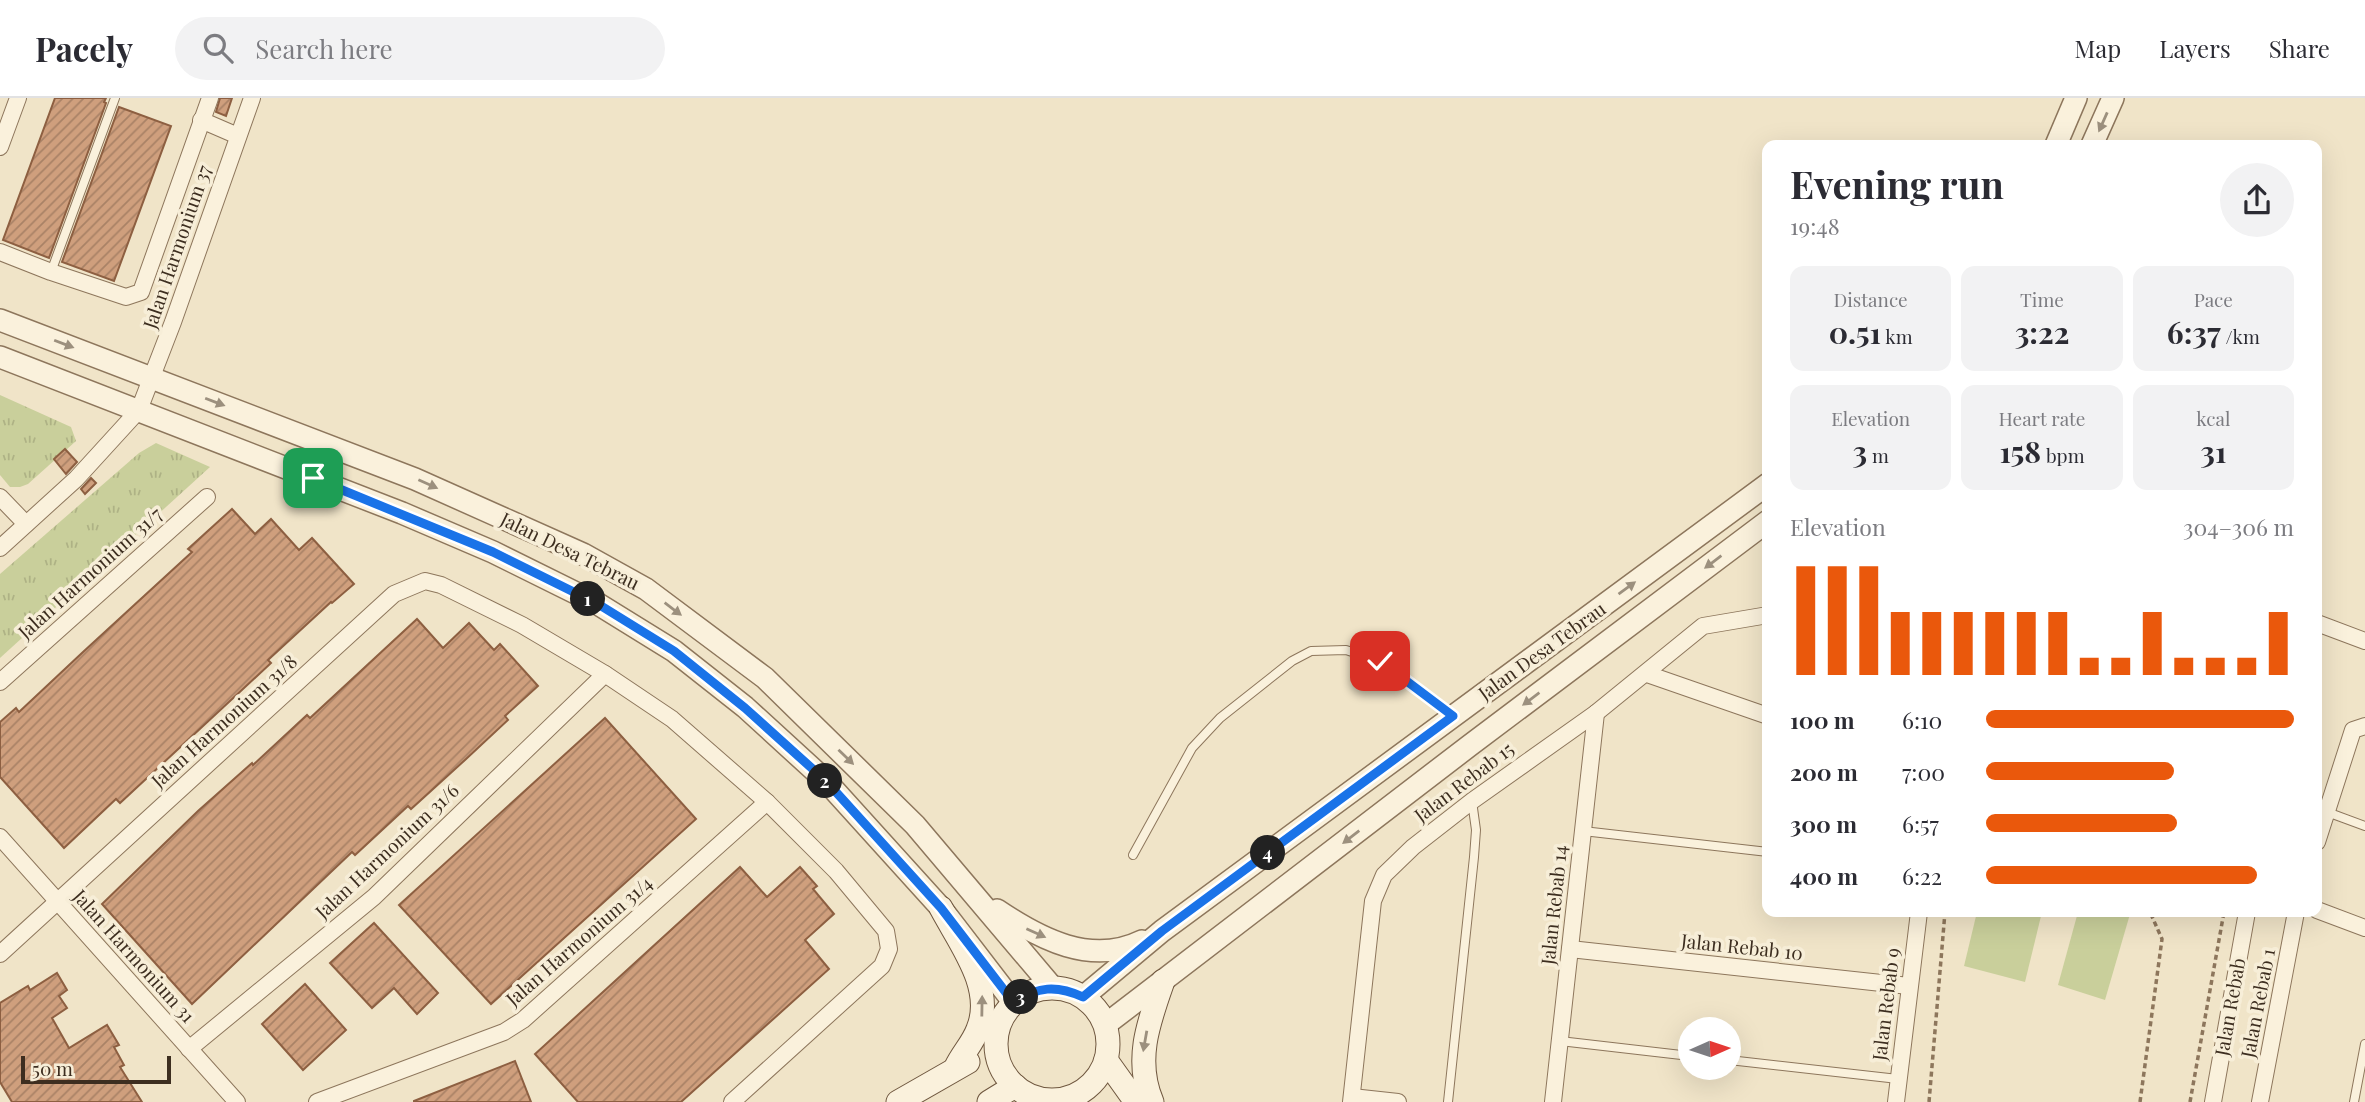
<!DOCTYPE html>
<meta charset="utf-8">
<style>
body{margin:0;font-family:"Playfair Display",serif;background:#f2f2f3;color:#2b2b33;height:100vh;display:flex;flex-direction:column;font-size:26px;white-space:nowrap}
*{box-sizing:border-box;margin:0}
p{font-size:23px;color:#7c7c81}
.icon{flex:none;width:38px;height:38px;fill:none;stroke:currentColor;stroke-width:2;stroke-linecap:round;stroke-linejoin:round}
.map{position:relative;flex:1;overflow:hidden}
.side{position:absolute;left:1762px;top:42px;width:560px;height:777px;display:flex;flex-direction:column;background:#fff;border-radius:14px;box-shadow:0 7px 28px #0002}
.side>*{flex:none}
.needle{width:46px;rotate:87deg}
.tools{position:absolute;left:1678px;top:919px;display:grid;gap:14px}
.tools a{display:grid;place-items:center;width:63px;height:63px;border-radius:50%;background:#fff;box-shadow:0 7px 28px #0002;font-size:35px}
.scale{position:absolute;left:21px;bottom:18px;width:150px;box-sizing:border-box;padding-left:7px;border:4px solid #3d2e20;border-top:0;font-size:19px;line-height:24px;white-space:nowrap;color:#3d2e20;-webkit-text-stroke:5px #f7eed8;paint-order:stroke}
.pin{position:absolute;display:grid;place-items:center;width:60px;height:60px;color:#fff;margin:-30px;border-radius:14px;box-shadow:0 4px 10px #0006}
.km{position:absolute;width:35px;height:35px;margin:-18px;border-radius:50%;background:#222;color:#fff;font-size:19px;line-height:35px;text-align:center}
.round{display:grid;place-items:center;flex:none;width:74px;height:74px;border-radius:37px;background:#f2f2f3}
.summary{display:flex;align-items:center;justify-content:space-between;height:119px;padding:0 28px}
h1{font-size:38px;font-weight:700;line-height:52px}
.metrics{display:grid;grid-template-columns:repeat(3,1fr);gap:10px;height:119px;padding:7px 28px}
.metrics div{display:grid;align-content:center;border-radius:14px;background:#f2f2f3;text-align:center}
.metrics b{font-size:30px;font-weight:700}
.metrics small{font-size:19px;font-weight:400}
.metrics p{font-size:19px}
.chart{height:196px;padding:14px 28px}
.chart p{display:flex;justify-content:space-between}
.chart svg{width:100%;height:126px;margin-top:7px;stroke:#ea580c;stroke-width:6}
ul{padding:0 28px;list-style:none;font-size:23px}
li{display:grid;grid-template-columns:112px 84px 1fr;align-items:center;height:52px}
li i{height:18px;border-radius:9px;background:#ea580c}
header{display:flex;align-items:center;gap:42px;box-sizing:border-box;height:98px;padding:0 35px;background:#fff;border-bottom:2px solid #e1e1e2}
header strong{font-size:33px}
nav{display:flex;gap:38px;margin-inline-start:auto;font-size:24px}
.search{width:490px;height:63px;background:#f2f2f3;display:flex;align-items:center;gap:18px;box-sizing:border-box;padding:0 24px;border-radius:38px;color:#7c7c81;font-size:26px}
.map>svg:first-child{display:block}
.grass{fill:#c9cf9b}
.park{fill:url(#park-tufts)}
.building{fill:url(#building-hatch);stroke:#8d5f41;stroke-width:2}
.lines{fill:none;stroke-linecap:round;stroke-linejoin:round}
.service-casing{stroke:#8d765c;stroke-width:10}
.minor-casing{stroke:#8d765c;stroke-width:18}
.tertiary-casing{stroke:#8d765c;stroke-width:24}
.secondary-casing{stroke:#6f573f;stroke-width:25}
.path{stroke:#8d765c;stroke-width:3.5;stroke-dasharray:5 3.5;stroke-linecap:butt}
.service{stroke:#faf1dc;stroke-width:8}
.minor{stroke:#faf1dc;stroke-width:16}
.tertiary{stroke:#faf1dc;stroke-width:21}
.secondary{stroke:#faf1dc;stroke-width:23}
.oneway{fill:#9c907e}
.route-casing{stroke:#fff;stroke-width:14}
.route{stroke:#1a73e8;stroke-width:9}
.labels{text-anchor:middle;stroke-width:7;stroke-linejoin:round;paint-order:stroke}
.street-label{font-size:19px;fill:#3d2e20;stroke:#f7eed8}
</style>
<header>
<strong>Pacely</strong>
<div class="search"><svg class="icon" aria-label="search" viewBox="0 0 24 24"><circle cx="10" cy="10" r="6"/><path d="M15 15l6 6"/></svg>Search here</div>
<nav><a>Map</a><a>Layers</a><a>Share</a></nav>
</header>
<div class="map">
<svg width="2365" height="1004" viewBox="0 0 2365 1004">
<defs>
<pattern id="park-tufts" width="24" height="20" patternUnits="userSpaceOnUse" patternTransform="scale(1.75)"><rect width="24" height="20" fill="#c9cf9b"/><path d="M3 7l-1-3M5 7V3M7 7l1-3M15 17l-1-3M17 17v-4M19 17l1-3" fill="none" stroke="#aeb285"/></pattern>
<pattern id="building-hatch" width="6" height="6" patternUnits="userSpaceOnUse" patternTransform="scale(1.75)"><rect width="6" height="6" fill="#cf9f7d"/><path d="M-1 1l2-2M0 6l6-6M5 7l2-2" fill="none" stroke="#a98266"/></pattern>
</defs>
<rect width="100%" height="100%" fill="#f0e4c8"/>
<g class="grass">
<path d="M1977,814H2042L2025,884L1964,868Z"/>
<path d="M2078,814L2130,816L2105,902L2058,887Z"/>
</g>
<g class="park">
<path d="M0,297L71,329L76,343L28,386L20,389H10L0,377Z"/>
<path d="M156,345L210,369L0,560V476L139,355Z"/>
</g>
<g class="building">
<path d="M55,0H106L104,4L106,5L49,160L3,142Z"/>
<path d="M220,0H232L226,18L216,14Z"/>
<path d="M119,9L171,28L114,183L62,164Z"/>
<path d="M65,351L77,364L66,376L54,361Z"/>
<path d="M91,380L96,385L85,396L81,391Z"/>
<path d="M232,411L255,436L271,421L299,452L312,440L354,486L332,505L331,504L268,562L271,565L120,705L116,701L64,750L0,679V624L16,610L19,614L83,554L192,454L188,451Z"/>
<path d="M417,521L443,550L469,525L494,552L500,546L538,588L505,618L508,622L465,662L411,711L408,708L355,757L352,754L192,906L102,806L198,713L252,665L253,667L307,617L310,620Z"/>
<path d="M605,620L696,721L491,906L399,807Z"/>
<path d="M740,769L767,799L800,769L817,788L813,791L834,816L805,842L829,871L681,1004H578L535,956Z"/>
<path d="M374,825L438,895L417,916L394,890L372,910L330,865Z"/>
<path d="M57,875L67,892L59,898L67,910L52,920L69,950L107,927L119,947L114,949L124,967L120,969L142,1004H12L0,984V905L28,888L30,892Z"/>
<path d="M305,886L346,932L303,972L262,926Z"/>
<path d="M515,963L531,1004H414V1003Z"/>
</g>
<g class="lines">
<g class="service-casing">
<g id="service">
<path d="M51,174L115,0"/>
<path d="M2327,714L2365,728"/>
<path d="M1583,733L1768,754"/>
<path d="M1133,757L1192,650L1220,620L1292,563L1311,553L1346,552L1379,563L1453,618"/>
<path d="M1560,943L1690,958"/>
<path d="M1729,962L1898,981"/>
<path d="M1448,1004L1474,759L1476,732L1472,703"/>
<path d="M2354,1004L2365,946"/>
</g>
</g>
<g class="minor-casing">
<g id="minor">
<path d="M201,22L238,38"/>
<path d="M0,49L18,0"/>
<path d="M0,154L51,174L126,199L141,194L210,0"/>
<path d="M0,399L26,426"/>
<path d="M0,450L76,381L139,312L173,224L252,0"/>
<path d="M2317,525L2365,543"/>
<path d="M1647,576L1768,618"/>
<path d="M0,584L207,399"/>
<path d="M0,739L237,1004"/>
<path d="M2317,744L2353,632L2365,628"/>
<path d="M2317,812L2365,830"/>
<path d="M1570,851L1909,888"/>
<path d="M0,856L394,496L425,483L441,487L522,527L605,576L672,621L767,704L836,773L886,833L889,851L882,868L732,1004"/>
<path d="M189,951L374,799L605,576"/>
<path d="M1352,999L1398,1004"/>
<path d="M317,1004L504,934L523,922L767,704"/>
<path d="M1351,1004L1373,803L1384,777L1413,749L1472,703L1596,615L1703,528L1768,517"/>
<path d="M1553,1004L1596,615"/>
<path d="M1896,1004L1919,814"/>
<path d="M2213,1004L2247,814"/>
<path d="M2260,1004L2296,814"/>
</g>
</g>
<g class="tertiary-casing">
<g id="tertiary">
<path d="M2056,47L2076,0"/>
<path d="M2092,47L2113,0"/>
<path d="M0,222L415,381L583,456L646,491L765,580L915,727L1053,890"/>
<path d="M0,259L402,415L493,454L598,506L674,553L745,609L826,683L941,810L1014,905"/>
<path d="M997,812C1040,841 1091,868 1142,843"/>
<path d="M1083,899L1162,833L1768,386"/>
<path d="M1105,927L1469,648L1768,423"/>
</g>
</g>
<g class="secondary-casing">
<g id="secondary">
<path d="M941,810C960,846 995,890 978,931C973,945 962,956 956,969"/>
<circle cx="1052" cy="946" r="56"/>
<path d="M1106,962L1136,1004"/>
<path d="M898,1004L968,964"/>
<path d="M989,1004L1015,988"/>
<path d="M1152,1004C1134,962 1149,923 1163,883"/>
</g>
</g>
<g class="path">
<path d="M1929,1004L1945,814"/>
<path d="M2140,1004L2162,841L2150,814"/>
<path d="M2190,1004L2224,814"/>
</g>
<use href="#service" class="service"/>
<use href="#minor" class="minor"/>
<use href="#tertiary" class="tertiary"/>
<use href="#secondary" class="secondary"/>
</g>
<defs><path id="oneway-solid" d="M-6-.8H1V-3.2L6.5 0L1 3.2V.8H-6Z" transform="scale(1.75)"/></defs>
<g class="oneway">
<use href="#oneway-solid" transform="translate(2103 24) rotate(114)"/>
<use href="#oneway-solid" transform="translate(64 246) rotate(21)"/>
<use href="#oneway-solid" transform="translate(215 304) rotate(21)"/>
<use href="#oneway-solid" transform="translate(428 386) rotate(24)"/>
<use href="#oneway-solid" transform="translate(1713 464) rotate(143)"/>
<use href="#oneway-solid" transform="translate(1627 490) rotate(-36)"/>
<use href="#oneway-solid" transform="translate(673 511) rotate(37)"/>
<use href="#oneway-solid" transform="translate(1531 601) rotate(143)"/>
<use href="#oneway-solid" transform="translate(846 659) rotate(44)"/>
<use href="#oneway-solid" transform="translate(1351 739) rotate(142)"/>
<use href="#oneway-solid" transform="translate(1036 835) rotate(24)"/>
<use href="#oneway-solid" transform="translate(982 908) rotate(-89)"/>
<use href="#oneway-solid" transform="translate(1145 943) rotate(100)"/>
</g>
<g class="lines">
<g class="route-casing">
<path id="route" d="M313,380L493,454L598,506L674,553L745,610L826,683L941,810L1014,905C1037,888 1057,887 1083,899L1162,833L1453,618L1380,563"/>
</g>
<use href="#route" class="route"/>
</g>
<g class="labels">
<g class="street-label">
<text transform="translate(177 149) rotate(-71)" y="7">Jalan Harmonium 37</text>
<text transform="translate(570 453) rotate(26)" y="7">Jalan Desa Tebrau</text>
<text transform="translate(90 475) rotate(-42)" y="7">Jalan Harmonium 31/7</text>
<text transform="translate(1542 553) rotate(-36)" y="7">Jalan Desa Tebrau</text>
<text transform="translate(224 623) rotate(-42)" y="7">Jalan Harmonium 31/8</text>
<text transform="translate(1464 684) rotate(-37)" y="7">Jalan Rebab 15</text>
<text transform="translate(387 753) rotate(-43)" y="7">Jalan Harmonium 31/6</text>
<text transform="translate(1554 807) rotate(-84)" y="7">Jalan Rebab 14</text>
<text transform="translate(579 843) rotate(-41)" y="7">Jalan Harmonium 31/4</text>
<text transform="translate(1742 849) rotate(6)" y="7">Jalan Rebab 10</text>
<text transform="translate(134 858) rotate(48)" y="7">Jalan Harmonium 31</text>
<text transform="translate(2258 905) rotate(-79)" y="7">Jalan Rebab 1</text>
<text transform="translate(1886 906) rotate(-83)" y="7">Jalan Rebab 9</text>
<text transform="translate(2230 909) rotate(-80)" y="7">Jalan Rebab</text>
</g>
</g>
</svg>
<div class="tools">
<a><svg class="needle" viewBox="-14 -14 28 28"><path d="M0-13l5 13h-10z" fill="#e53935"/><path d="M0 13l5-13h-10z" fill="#7c7c81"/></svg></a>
</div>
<div class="scale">50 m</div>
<div class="pin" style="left:313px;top:380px;background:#1e9e55"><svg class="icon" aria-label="arrive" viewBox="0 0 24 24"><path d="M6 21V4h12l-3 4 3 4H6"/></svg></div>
<div class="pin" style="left:1380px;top:563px;background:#d93025"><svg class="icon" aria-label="check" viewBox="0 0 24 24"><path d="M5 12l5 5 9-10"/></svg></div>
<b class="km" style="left:588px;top:501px">1</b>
<b class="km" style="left:825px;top:683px">2</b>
<b class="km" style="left:1021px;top:899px">3</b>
<b class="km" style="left:1268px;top:755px">4</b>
<section class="side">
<div class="summary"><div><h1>Evening run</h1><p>19:48</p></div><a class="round"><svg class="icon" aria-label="share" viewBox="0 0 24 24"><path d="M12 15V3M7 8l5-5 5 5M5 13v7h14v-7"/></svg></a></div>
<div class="metrics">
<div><p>Distance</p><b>0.51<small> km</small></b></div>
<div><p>Time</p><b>3:22</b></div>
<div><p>Pace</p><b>6:37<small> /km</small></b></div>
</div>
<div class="metrics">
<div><p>Elevation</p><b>3<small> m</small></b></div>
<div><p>Heart rate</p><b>158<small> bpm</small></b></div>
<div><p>kcal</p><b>31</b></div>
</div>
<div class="chart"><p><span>Elevation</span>304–306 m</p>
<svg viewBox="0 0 160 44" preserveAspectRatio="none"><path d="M5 44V6M15 44V6M25 44V6M35 44V22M45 44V22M55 44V22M65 44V22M75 44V22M85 44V22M95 44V38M105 44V38M115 44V22M125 44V38M135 44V38M145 44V38M155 44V22"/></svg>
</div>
<ul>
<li><b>100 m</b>6:10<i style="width:100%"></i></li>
<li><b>200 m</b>7:00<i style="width:61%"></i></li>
<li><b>300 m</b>6:57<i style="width:62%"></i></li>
<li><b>400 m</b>6:22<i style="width:88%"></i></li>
</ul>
</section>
</div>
